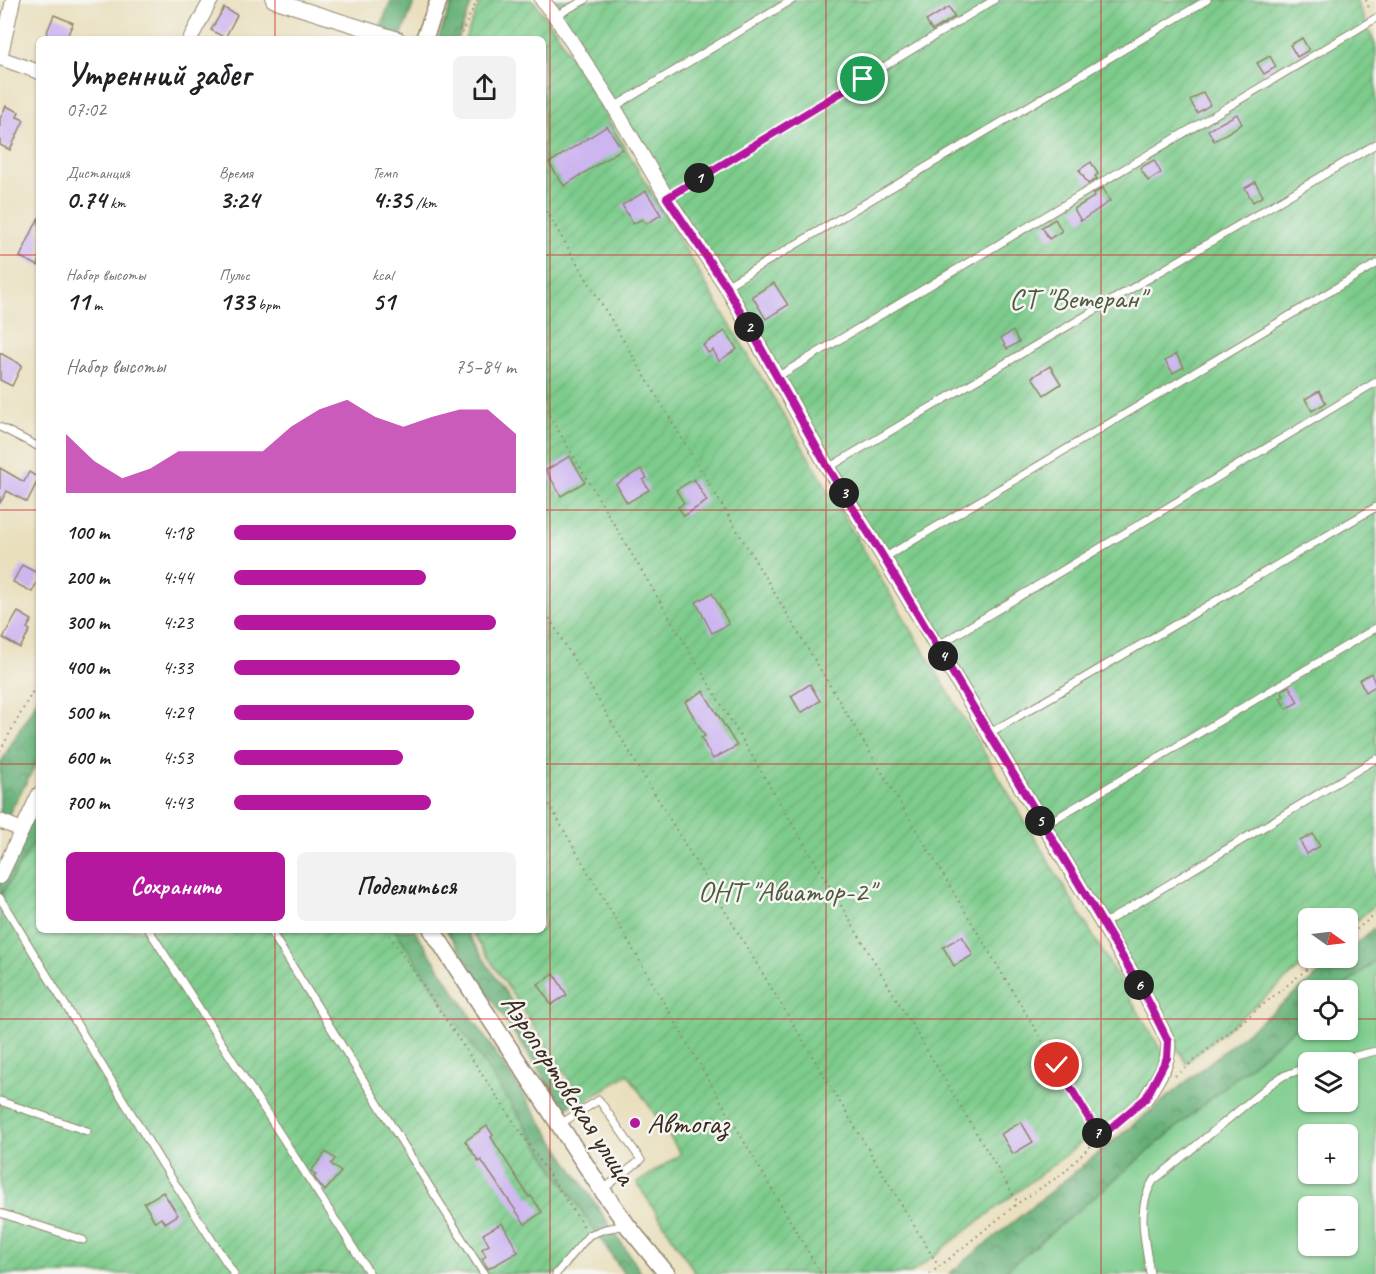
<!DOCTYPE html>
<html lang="ru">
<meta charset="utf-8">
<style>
body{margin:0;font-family:Caveat,sans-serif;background:#f2f2f2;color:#202124;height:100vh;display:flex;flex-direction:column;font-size:22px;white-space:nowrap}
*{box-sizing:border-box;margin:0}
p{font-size:20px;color:#757577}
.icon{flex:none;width:33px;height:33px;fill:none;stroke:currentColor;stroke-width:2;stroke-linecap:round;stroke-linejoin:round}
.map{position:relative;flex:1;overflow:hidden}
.details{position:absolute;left:36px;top:36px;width:510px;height:897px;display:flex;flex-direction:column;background:#fff;border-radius:9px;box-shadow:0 2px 4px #0004}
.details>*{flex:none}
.needle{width:39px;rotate:104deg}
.tools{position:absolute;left:1298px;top:908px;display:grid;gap:12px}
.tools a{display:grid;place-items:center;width:60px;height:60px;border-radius:9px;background:#fff;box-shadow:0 2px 4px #0004;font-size:30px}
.pin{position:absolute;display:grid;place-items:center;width:51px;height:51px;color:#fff;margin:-26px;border:3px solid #fff;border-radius:50%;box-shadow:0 2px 6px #0007}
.km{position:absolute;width:30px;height:30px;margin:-15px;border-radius:50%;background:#222;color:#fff;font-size:16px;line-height:30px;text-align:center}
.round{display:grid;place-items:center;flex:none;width:63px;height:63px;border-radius:9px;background:#f2f2f2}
.head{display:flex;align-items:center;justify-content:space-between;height:102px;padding:0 30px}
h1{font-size:33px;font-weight:800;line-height:45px}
.stats{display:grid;grid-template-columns:repeat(3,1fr);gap:9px;height:102px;padding:6px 30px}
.stats div{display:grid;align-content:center}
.stats b{font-size:26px;font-weight:800}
.stats small{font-size:16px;font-weight:400}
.stats p{font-size:16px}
.chart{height:168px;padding:12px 30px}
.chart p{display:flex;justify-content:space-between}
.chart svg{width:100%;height:108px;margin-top:6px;fill:#b5179e;opacity:.7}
.cta{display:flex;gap:12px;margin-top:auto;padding:12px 30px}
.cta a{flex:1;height:69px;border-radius:9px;background:#b5179e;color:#fff;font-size:24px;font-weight:800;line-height:69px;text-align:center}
.cta a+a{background:#f2f2f2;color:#202124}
ul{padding:0 30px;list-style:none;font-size:20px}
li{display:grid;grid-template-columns:96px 72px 1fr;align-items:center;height:45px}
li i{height:15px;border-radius:8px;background:#b5179e}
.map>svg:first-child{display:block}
.grass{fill:#7dcc8c;stroke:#5c7b55;stroke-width:1.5;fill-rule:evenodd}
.forest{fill:url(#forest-crowns);stroke:#506d4b;stroke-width:1.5}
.garden{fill:url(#garden-furrows);stroke:#5c7b55;stroke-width:1.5}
.building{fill:#cdb6f0}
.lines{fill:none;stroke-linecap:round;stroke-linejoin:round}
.service-casing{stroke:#92846e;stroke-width:9}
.minor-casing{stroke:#92846e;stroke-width:16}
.tertiary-casing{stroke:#92846e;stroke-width:19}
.path{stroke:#92846e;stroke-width:2;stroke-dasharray:1.5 4.5;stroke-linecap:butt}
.service{stroke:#fff;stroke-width:7}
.minor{stroke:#fff;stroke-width:14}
.tertiary{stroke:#fff;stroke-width:16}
.route-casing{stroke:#fff;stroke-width:12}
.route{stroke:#b5179e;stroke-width:8}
.grid{fill:none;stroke:#d62828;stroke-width:1.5;stroke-opacity:0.55}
.poi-dot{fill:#b5179e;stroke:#f6f6f2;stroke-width:2}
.labels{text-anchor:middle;stroke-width:5;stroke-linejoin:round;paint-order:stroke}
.park-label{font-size:30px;fill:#4f5b3f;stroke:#f6f6f2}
.street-label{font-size:30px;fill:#3b2a1e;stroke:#f6f6f2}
.poi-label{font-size:30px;fill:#3b2a1e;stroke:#f6f6f2;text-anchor:start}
</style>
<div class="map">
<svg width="1376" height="1274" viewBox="0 0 1376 1274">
<defs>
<pattern id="forest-crowns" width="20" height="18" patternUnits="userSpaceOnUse" patternTransform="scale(1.5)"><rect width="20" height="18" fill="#66b078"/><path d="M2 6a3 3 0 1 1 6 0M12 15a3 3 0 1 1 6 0" fill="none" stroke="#558f62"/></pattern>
<pattern id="garden-furrows" width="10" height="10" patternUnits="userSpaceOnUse" patternTransform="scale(1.5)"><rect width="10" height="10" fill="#7dcc8c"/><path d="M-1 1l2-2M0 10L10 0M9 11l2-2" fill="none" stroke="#6daf78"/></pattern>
</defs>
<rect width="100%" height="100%" fill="#f6f6f2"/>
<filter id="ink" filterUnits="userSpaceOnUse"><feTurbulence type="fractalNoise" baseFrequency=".0167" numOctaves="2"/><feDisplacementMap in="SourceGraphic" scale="12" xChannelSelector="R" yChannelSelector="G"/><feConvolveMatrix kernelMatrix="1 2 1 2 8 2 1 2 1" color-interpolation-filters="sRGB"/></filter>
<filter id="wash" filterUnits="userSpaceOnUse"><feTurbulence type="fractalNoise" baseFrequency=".008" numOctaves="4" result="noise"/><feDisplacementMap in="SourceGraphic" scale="24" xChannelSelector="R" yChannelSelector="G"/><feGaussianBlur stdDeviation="1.35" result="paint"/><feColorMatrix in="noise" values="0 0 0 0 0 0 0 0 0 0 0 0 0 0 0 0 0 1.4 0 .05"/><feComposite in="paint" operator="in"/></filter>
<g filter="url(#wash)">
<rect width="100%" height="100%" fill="#e9dfbd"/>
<path class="grass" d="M1376,960V1274H1002L1308,1017V1029H1347V990H1340ZM1308,1062H1347V1101H1308ZM1308,1134H1347V1173H1308ZM1308,1206H1347V1245H1308Z"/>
<g class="forest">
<path d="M391,0H415L400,39H376Z"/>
<path d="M453,0H473L458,39H438Z"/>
<path d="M39,696V759L0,830V764Z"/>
<path d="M39,805V835L0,897V876Z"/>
<path d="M1376,927V960L1340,990H1308V1017L1002,1274H949L1340,957H1347V951Z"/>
<path d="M395,930H414L642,1274H624Z"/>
<path d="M446,930H465L576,1101L565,1110Z"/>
</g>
<g class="garden">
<path d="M481,0H533L555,30L1174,1072L910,1274H696L637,1183L681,1154L628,1074L584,1102L470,930H543V39H465Z"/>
<path d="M552,0H1356L1376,47V904L1347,929V918H1308V957H1313L1186,1063Z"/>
<path d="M39,835V930H395L597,1234L563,1274H0V897Z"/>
</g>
<g id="blocks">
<g class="building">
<path d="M949,7L955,17L932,31L926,21Z"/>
<path d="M224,8L237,15L225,38L211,30Z"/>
<path d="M54,15L73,23L66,39H51L45,37Z"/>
<path d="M1302,38L1309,50L1297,57L1290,45Z"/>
<path d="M1270,56L1276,67L1264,74L1257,63Z"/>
<path d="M1203,92L1210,105L1197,113L1190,100Z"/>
<path d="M6,106L19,112L17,117L24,120L10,150L0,145V119Z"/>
<path d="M1237,114L1242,124L1214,141L1208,130Z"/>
<path d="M607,126L622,149L564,186L549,163Z"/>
<path d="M1154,160L1161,173L1148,181L1140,168Z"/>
<path d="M1091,162L1098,174L1095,176L1097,179L1088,184L1079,170Z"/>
<path d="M1255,182L1263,196L1253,202L1245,188Z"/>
<path d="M1103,188L1110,201L1081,221L1074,209L1094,197L1093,194Z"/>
<path d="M646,191L661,215L646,224L642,219L633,224L622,205Z"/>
<path d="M39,217V266L20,257Z"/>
<path d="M1055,219L1062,231L1049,239L1042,227Z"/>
<path d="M774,283L788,305L766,319L752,296Z"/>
<path d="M725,331L737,349L719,361L713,350L708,353L703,345Z"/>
<path d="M1013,331L1019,342L1007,349L1001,338Z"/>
<path d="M0,353L22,365L12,386L0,380Z"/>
<path d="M1176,354L1184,367L1173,373L1165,361Z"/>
<path d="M1050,366L1061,384L1044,395L1032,377Z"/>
<path d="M1319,391L1326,403L1312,411L1305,399Z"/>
<path d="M570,456L585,482L561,496L546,470Z"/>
<path d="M0,468L24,482L29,472L39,478L27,502L7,491L0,503Z"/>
<path d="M641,469L647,478L643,480L649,490L627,503L616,484Z"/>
<path d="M694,479L707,501L684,516L678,507L684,503L676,490Z"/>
<path d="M22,565L39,574V578L32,592L13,582Z"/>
<path d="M712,593L729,624L712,633L696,602Z"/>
<path d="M18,612L32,620L27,628L30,630L20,648L3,638Z"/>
<path d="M1371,673L1376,686L1366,692L1359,680Z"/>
<path d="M810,684L820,701L801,713L791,696Z"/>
<path d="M1289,686L1298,702L1286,709L1280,698L1284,696L1281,691Z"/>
<path d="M703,691L737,746L713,759L701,738L705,736L685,702Z"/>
<path d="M1313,834L1320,846L1307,854L1300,841Z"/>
<path d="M962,936L973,955L954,966L943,947Z"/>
<path d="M554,974L567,995L551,1005L538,984Z"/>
<path d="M1021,1122L1033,1142L1013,1154L1001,1134Z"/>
<path d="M487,1126L493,1135L491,1137L529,1197L531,1196L542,1212L525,1224L481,1160L479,1162L465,1141Z"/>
<path d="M326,1152L335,1159L331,1164L341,1172L325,1191L314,1177L316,1175L311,1171Z"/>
<path d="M163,1192L178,1215L165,1223L161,1218L155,1222L144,1203Z"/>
<path d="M502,1223L518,1252L488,1269L482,1259L486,1256L482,1249L489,1245L483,1234Z"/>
</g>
</g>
</g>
<g filter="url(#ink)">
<use href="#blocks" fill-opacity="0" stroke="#92846e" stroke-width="1.5"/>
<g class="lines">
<g class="service-casing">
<g id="service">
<path d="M555,16L585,0"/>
<path d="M614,107L792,0"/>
<path d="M667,198L994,0"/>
<path d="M726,286L1207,0"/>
<path d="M777,377L1376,18"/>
<path d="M0,427L39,447"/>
<path d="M828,468L1376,144"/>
<path d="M884,558L1376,264"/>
<path d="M937,646L1376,382"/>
<path d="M988,734L1376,507"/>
<path d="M1043,826L1376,628"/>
<path d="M0,898L161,1162L234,1274"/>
<path d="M1103,924L1376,759"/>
<path d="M149,930L370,1274"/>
<path d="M270,930L484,1274"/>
<path d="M1331,1062L1376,1051"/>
<path d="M0,1101L87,1131"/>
<path d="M560,1124L599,1100L641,1160L602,1190"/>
<path d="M0,1213L83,1240"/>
<path d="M556,1274L589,1235L605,1229L627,1225"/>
<path d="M1150,1274C1146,1244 1135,1209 1153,1181L1271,1084L1283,1076L1308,1067"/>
</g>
</g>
<g class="minor-casing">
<g id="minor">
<path d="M13,0L0,58L39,72"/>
<path d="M273,0L398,39"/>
<path d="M542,0L555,16L614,107L667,198L726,286L828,468L884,558L1145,995L1168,1041C1171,1062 1156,1081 1146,1098"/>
<path d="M190,39L211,0"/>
<path d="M0,821L22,830"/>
<path d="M0,877L39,794"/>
</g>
</g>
<g class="tertiary-casing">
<g id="tertiary">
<path d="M424,39L439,0"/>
<path d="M432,930L602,1190L627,1225L667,1274"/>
</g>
</g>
<g class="path">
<path d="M1366,0L1370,11"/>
<path d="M459,39L477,0"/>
<path d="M543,206L1100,1137"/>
<path d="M543,405L1018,1203"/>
<path d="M543,608L939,1267"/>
<path d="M0,751L39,680"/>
<path d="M543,794L821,1274"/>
<path d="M386,930L584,1227"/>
<path d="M1347,937L1376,914"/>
<path d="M1175,1076L1322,957"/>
<path d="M930,1274L1018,1203L1062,1174L1100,1137L1137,1106"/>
</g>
<use href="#service" class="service"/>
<use href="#minor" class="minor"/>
<use href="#tertiary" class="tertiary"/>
</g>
</g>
<g class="lines" filter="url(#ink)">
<g class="route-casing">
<path id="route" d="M863,79L667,198L726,286L828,468L884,558L1103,924L1145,995L1168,1041L1167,1058L1146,1098L1100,1137L1057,1065"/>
</g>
<use href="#route" class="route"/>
</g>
<path class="grid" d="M275,0V39M550,0V1274M826,0V1274M1101,0V1274M0,255H39M543,255H1376M0,510H39M543,510H1376M0,764H39M543,764H1376M275,930V1274M0,1019H1308M1347,1019H1376"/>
<circle class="poi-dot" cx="635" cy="1123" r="6"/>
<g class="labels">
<g class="park-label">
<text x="1077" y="308">СТ "Ветеран"</text>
<text x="786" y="901">ОНТ "Авиатор-2"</text>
</g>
<g class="street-label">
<text transform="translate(569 1089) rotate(57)" y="10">Аэропортовская улица</text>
</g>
<g class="poi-label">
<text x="647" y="1133">Автогаз</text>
</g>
</g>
</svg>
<div class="tools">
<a><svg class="needle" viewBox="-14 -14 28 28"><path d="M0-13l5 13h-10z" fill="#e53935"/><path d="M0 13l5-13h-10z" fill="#757577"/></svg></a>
<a><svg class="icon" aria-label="locate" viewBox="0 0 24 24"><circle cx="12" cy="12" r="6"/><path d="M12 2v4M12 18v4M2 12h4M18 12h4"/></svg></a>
<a><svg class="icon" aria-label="layers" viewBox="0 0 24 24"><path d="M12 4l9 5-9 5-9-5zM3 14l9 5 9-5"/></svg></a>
<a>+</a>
<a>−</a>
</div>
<div class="pin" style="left:863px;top:79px;background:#1e9e55"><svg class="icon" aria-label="arrive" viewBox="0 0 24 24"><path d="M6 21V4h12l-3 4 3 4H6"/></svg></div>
<div class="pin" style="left:1057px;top:1065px;background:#d93025"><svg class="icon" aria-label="check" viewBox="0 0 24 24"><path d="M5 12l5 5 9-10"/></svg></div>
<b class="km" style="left:699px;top:178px">1</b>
<b class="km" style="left:749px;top:327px">2</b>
<b class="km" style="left:844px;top:493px">3</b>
<b class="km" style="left:943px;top:656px">4</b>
<b class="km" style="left:1040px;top:821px">5</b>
<b class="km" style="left:1139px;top:985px">6</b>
<b class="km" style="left:1097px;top:1133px">7</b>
<section class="details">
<div class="head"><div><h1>Утренний забег</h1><p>07:02</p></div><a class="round"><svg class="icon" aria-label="share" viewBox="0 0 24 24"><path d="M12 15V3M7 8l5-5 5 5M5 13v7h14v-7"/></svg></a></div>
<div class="stats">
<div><p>Дистанция</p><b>0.74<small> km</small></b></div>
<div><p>Время</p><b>3:24</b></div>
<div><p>Темп</p><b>4:35<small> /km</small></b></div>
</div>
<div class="stats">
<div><p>Набор высоты</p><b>11<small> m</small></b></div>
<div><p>Пульс</p><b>133<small> bpm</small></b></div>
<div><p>kcal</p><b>51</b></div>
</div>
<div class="chart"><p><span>Набор высоты</span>75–84 m</p>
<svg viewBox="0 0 160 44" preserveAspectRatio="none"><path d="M0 44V20L10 31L20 38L30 34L40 27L50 27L60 27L70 27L80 17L90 10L100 6L110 13L120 17L130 13L140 10L150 10L160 20V44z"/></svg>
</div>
<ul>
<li><b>100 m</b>4:18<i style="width:100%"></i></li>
<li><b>200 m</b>4:44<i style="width:68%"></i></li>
<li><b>300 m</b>4:23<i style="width:93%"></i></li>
<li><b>400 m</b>4:33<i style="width:80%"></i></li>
<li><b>500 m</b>4:29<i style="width:85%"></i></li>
<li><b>600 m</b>4:53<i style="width:60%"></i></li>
<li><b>700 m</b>4:43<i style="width:70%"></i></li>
</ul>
<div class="cta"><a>Сохранить</a><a>Поделиться</a></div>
</section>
</div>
